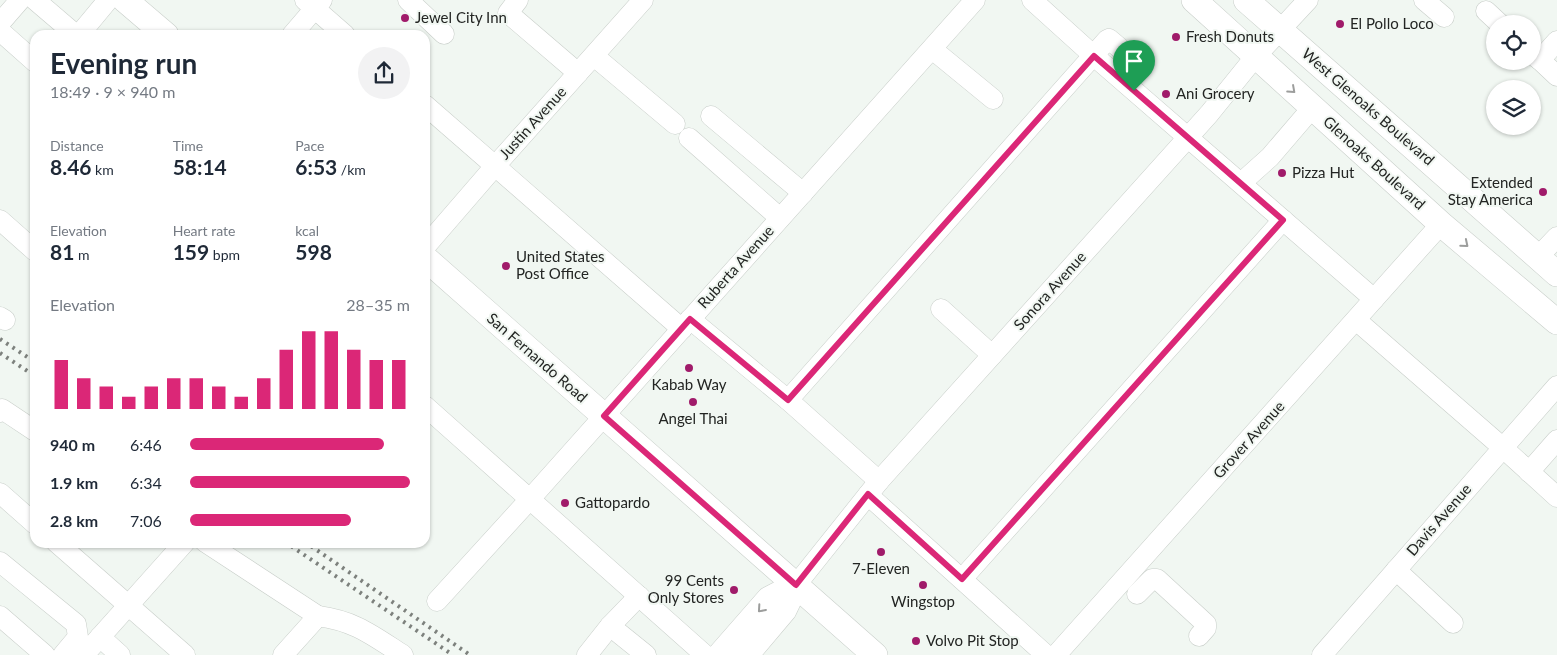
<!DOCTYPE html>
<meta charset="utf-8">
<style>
body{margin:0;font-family:Lato,sans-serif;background:#f2f2f3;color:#1f2937;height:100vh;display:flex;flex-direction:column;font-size:19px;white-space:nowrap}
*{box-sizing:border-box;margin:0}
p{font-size:16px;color:#747a83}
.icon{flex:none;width:28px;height:28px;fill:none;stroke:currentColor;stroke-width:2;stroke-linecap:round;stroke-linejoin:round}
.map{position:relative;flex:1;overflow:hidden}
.side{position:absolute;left:30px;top:30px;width:400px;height:518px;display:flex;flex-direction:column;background:#fff;border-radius:15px;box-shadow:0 1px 4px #0004}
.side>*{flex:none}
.tools{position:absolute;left:1486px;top:15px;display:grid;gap:10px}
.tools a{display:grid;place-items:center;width:55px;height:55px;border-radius:50%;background:#fff;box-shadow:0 1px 4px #0004;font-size:25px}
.pin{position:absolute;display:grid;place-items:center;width:42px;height:42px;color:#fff;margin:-51px -21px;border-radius:50% 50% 50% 0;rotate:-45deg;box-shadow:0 0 5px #0007}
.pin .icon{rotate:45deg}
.round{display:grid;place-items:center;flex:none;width:52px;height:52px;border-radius:26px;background:#f2f2f3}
.head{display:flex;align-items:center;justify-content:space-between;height:85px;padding:0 20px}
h1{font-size:28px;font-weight:700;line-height:38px}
.stats{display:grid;grid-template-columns:repeat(3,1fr);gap:8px;height:85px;padding:5px 20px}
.stats div{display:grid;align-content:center}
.stats b{font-size:21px;font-weight:700}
.stats small{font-size:14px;font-weight:400}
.stats p{font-size:14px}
.chart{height:140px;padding:10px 20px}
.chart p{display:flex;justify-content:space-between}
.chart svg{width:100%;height:90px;margin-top:5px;stroke:#db2777;stroke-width:6}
ul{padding:0 20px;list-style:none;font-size:16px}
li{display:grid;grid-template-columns:80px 60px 1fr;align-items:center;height:38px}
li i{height:12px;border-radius:6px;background:#db2777}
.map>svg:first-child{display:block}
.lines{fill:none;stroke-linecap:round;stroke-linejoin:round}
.minor-casing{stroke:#c8cec9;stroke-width:21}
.major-casing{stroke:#c8cec9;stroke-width:26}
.minor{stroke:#fff;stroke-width:20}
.major{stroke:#fff;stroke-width:25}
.rail{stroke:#7d817d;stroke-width:4;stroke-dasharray:2.5 5;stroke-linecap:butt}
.oneway{stroke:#9c9d9c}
.route-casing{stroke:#fff;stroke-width:10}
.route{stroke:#db2777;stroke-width:6}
.poi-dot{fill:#a01b6a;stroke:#f1f7f2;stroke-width:2}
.labels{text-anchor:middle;stroke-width:4;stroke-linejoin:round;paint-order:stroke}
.poi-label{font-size:15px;fill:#232523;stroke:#f1f7f2;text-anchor:start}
.street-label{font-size:15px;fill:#232523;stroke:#f1f7f2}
</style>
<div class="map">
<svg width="1557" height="655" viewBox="0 0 1557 655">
<rect width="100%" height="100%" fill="#f1f7f2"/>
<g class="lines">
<g class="minor-casing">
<g id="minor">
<path d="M35,0L76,35"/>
<path d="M305,0L345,35"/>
<path d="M408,0L444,34"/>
<path d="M518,0L508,13L578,73"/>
<path d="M1032,0L1094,56L1374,299"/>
<path d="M1424,0L1444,17"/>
<path d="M1486,11L1500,24"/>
<path d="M0,23L20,0"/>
<path d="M0,31L35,62"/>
<path d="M79,35L108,0"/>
<path d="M292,35L322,0"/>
<path d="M932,49L993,99"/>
<path d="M1532,54L1540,60L1557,41"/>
<path d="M594,56L675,124"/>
<path d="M1540,60L1557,76"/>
<path d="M425,105L682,329"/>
<path d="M711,116L803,193"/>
<path d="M689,138L780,218"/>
<path d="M1241,183L1270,157L1312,108"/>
<path d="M0,220L35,251"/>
<path d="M425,247L495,166L643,0"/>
<path d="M1538,257L1557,237"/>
<path d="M941,309L992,355"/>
<path d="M0,317L5,320"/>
<path d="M690,319L788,400L879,481"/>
<path d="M1356,320L1502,447L1557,497"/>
<path d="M788,400L1107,40L1109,39L1135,61"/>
<path d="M425,406L705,655"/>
<path d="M0,412L2,409L35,431"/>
<path d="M1529,472L1557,440"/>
<path d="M0,493L35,524"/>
<path d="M868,495L1046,655"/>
<path d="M56,542L185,655"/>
<path d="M205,542L318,616L283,655"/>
<path d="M0,562L76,624L78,637L63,655"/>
<path d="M1396,570L1453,623"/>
<path d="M962,579L1283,220"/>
<path d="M796,585L879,481L1209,114L1255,57L1308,0"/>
<path d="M1137,594L1152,579H1157L1206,624V628L1199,636"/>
<path d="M437,601L530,499L975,0"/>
<path d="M0,616L45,655"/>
<path d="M318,616C355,621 372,635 403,655"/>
<path d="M610,626L646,655"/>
<path d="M100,637L120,655"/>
<path d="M84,655L185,542"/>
<path d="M587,655L610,626L639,596"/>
<path d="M1056,655L1441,224"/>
<path d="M1322,655L1557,386"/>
</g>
</g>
<g class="major-casing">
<g id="major">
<path d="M125,0L166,35"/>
<path d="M1194,0L1441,224L1557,322"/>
<path d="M1246,0L1557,274"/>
<path d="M425,258L875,655"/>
<path d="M720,655L769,599L796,585"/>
<path d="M746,655L784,610L796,585"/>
</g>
</g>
<use href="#minor" class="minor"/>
<use href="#major" class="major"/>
<g class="rail">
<path d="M0,339L35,362"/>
<path d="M0,353L35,376"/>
<path d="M285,542L453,655"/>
<path d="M305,542L470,655"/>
</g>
</g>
<defs><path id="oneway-chevron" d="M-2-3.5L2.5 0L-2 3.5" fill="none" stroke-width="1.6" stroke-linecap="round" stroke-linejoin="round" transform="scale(1.25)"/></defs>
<g class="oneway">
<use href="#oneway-chevron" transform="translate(1292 90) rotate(42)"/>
<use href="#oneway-chevron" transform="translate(1465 244) rotate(40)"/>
<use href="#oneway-chevron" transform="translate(761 609) rotate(131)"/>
</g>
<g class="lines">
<g class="route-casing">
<path id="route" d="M1094,56L1283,220L962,579L868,494L796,585L604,416L690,319L788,400Z"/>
</g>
<use href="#route" class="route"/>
</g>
<g class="poi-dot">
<circle cx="405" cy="18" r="5"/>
<circle cx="1340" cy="24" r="5"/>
<circle cx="1176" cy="37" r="5"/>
<circle cx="1166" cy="94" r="5"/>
<circle cx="1282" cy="173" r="5"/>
<circle cx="1543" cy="192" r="5"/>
<circle cx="506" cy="266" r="5"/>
<circle cx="689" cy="368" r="5"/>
<circle cx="693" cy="402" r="5"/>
<circle cx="565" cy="503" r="5"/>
<circle cx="881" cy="552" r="5"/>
<circle cx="923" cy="585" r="5"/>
<circle cx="734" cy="590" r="5"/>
<circle cx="916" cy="641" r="5"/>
</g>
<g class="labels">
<g class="poi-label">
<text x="415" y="23">Jewel City Inn</text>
<text x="1350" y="29">El Pollo Loco</text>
<text x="1186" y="42">Fresh Donuts</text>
<text x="1176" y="99">Ani Grocery</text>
<text x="1292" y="178">Pizza Hut</text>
<text x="1533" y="188" text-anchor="end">Extended<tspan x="1533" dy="17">Stay America</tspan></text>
<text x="516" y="262">United States<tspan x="516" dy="17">Post Office</tspan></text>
<text x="689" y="390" text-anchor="middle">Kabab Way</text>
<text x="693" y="424" text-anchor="middle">Angel Thai</text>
<text x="575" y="508">Gattopardo</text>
<text x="881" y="574" text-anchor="middle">7-Eleven</text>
<text x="724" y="586" text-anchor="end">99 Cents<tspan x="724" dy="17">Only Stores</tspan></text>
<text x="923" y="607" text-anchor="middle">Wingstop</text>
<text x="926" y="646">Volvo Pit Stop</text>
</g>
<g class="street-label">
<text transform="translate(1368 107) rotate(41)" y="5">West Glenoaks Boulevard</text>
<text transform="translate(533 123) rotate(-48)" y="5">Justin Avenue</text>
<text transform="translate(1374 163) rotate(42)" y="5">Glenoaks Boulevard</text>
<text transform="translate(736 267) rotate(-48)" y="5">Ruberta Avenue</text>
<text transform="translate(1050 291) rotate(-48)" y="5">Sonora Avenue</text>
<text transform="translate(537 358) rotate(41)" y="5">San Fernando Road</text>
<text transform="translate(1249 440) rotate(-48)" y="5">Grover Avenue</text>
<text transform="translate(1439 520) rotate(-49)" y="5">Davis Avenue</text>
</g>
</g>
</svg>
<div class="tools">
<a><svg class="icon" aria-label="locate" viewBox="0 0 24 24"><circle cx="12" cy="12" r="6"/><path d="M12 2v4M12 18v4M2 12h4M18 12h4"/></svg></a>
<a><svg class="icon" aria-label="layers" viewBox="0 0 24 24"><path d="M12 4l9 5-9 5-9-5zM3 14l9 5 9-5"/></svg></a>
</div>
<div class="pin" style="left:1134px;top:91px;background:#1e9e55"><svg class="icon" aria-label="arrive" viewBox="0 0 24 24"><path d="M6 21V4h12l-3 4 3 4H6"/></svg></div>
<section class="side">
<div class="head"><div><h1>Evening run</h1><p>18:49 · 9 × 940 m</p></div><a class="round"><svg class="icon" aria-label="share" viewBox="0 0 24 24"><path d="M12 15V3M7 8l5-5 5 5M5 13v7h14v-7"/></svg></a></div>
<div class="stats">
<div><p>Distance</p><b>8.46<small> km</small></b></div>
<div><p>Time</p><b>58:14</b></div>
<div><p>Pace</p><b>6:53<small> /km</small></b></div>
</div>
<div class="stats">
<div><p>Elevation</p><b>81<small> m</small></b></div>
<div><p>Heart rate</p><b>159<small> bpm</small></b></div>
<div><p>kcal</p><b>598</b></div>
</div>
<div class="chart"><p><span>Elevation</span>28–35 m</p>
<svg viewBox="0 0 160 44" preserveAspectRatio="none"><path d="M5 44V20M15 44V29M25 44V33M35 44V38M45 44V33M55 44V29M65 44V29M75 44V33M85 44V38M95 44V29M105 44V15M115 44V6M125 44V6M135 44V15M145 44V20M155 44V20"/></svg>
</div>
<ul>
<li><b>940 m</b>6:46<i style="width:88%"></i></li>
<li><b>1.9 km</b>6:34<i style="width:100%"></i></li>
<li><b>2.8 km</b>7:06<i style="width:73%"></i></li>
</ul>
</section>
</div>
